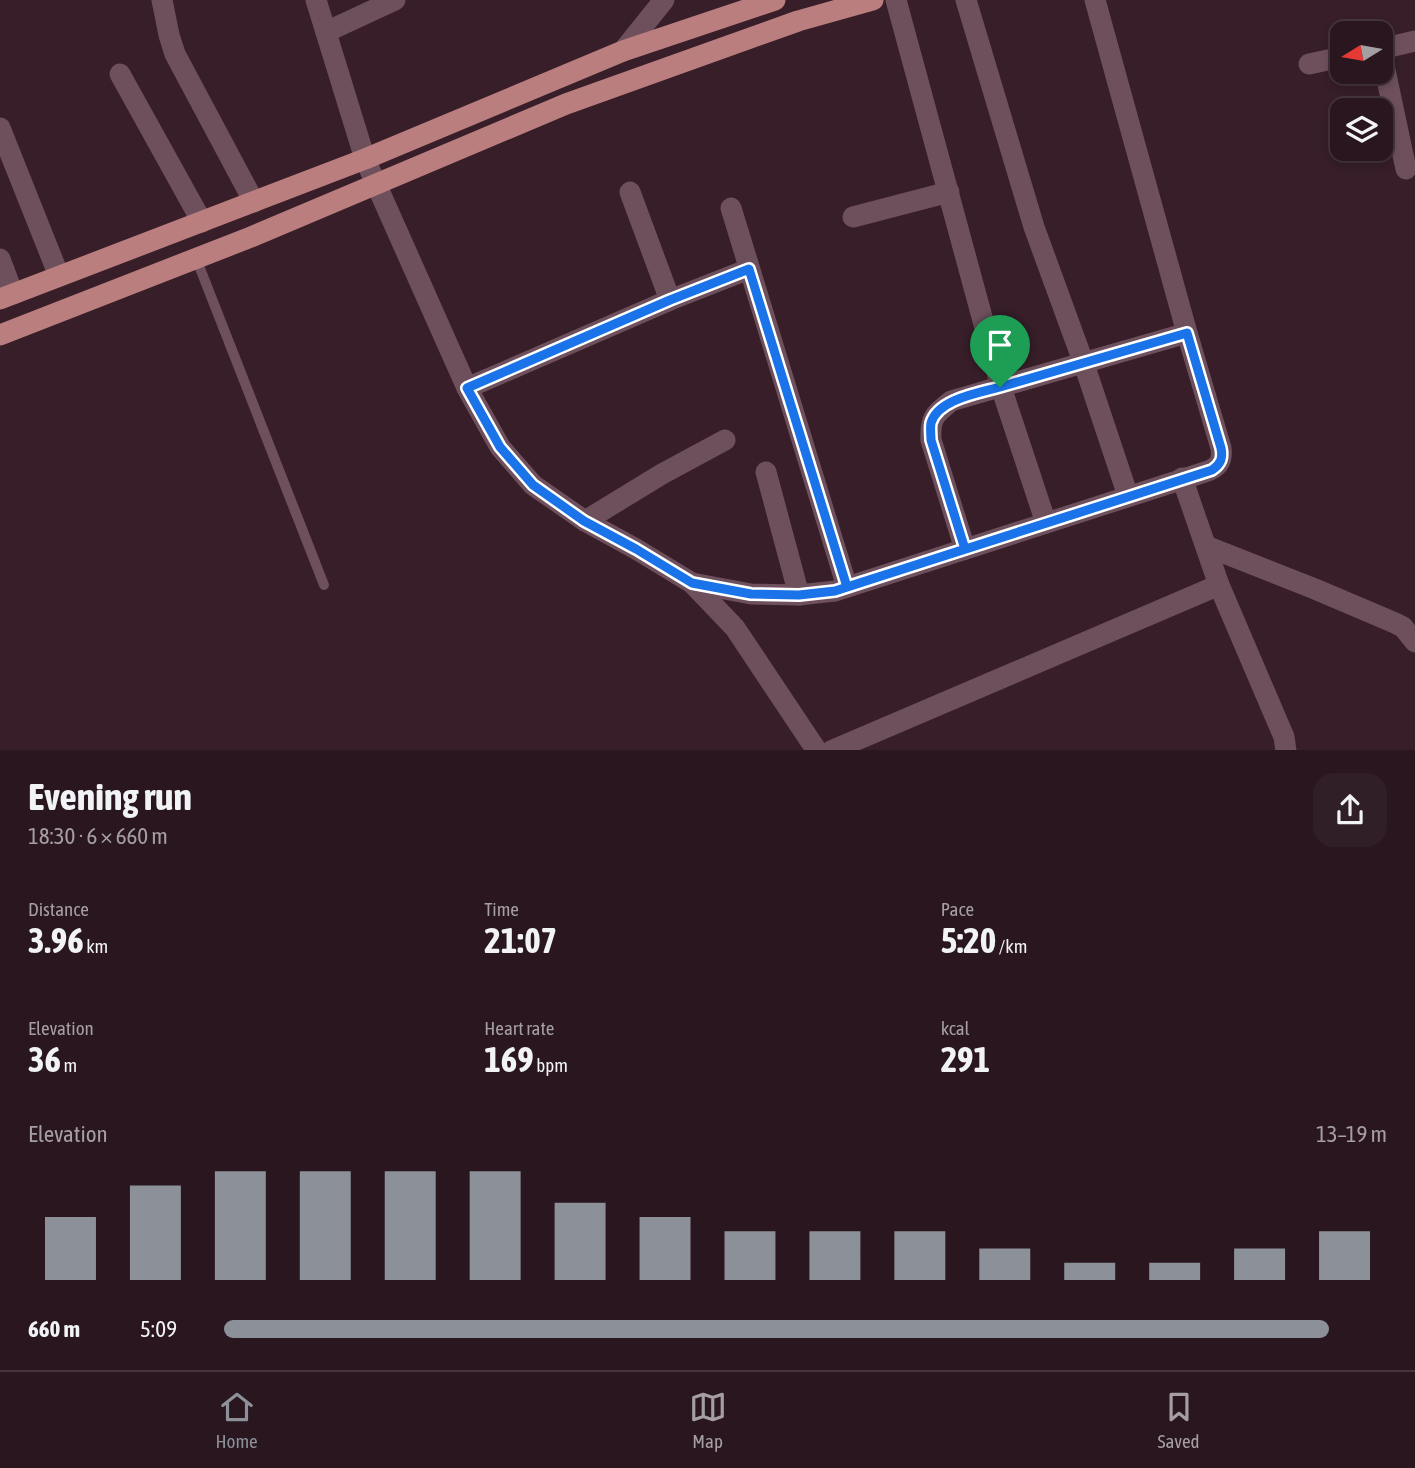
<!DOCTYPE html>
<meta charset="utf-8">
<style>
body{margin:0;font-family:"Asap Condensed",sans-serif;background:#311f28;color:#f1f3f6;height:100vh;display:flex;flex-direction:column;font-size:26px;white-space:nowrap}
*{box-sizing:border-box;margin:0}
p{font-size:23px;color:#a59fa4}
.icon{flex:none;width:38px;height:38px;fill:none;stroke:currentColor;stroke-width:2;stroke-linecap:round;stroke-linejoin:round}
.map{position:relative;height:750px;overflow:hidden}
.side{display:flex;flex-direction:column;background:#29161f;flex:1}
.side>*{flex:none}
.needle{width:46px;rotate:259deg}
.buttons{position:absolute;left:1330px;top:21px;display:grid;gap:14px}
.buttons a{display:grid;place-items:center;width:63px;height:63px;border-radius:14px;background:#29161f;box-shadow:0 4px 10px #0003,0 0 0 2px #45353d;font-size:35px}
.pin{position:absolute;display:grid;place-items:center;width:60px;height:60px;color:#fff;margin:-72px -30px;border-radius:50% 50% 50% 0;rotate:-45deg;box-shadow:0 0 7px #0007}
.pin .icon{rotate:45deg}
.round{display:grid;place-items:center;flex:none;width:74px;height:74px;border-radius:21px;background:#311f28}
.overview{display:flex;align-items:center;justify-content:space-between;height:119px;padding:0 28px}
h1{font-size:38px;font-weight:700;line-height:52px}
.metrics{display:grid;grid-template-columns:repeat(3,1fr);gap:10px;height:119px;padding:7px 28px}
.metrics div{display:grid;align-content:center}
.metrics b{font-size:35px;font-weight:700}
.metrics small{font-size:19px;font-weight:400}
.metrics p{font-size:19px}
.chart{height:196px;padding:14px 28px}
.chart p{display:flex;justify-content:space-between}
.chart svg{width:100%;height:126px;margin-top:7px;stroke:#8c9099;stroke-width:6}
ul{padding:0 28px;list-style:none;font-size:23px}
li{display:grid;grid-template-columns:112px 84px 1fr;align-items:center;height:52px}
li i{height:18px;border-radius:9px;background:#8c9099}
.tab-bar{display:flex;justify-content:space-around;align-items:center;height:98px;border-top:2px solid #45353d;background:#29161f;font-size:19px;color:#a59fa4}
.tab-bar a{display:grid;justify-items:center;gap:4px}
.tab-bar .active{color:#8c9099}
.map>svg:first-child{display:block}
.lines{fill:none;stroke-linecap:round;stroke-linejoin:round}
.lane{stroke:#6d505c;stroke-width:10}
.street{stroke:#6d505c;stroke-width:21}
.primary{stroke:#bb7e7e;stroke-width:21}
.route-casing{stroke:#fff;stroke-width:14}
.route{stroke:#1a73e8;stroke-width:9}
</style>
<div class="map">
<svg width="1415" height="751" viewBox="0 0 1415 751">
<rect width="100%" height="100%" fill="#371e29"/>
<g class="lines">
<path class="lane" d="M196,258L324,585"/>
<g class="street">
<path d="M162,0L169,35L175,54L254,202"/>
<path d="M316,0L365,159L467,388L500,447L533,485L585,521L636,549L692,583L735,628L817,751"/>
<path d="M896,0L1001,387L1046,523"/>
<path d="M966,0L1034,227L1084,364L1128,496"/>
<path d="M326,32L395,0"/>
<path d="M1381,49L1415,41"/>
<path d="M623,51L664,0"/>
<path d="M1381,51L1406,169"/>
<path d="M1309,64L1342,57"/>
<path d="M120,74L202,222"/>
<path d="M0,128L59,276"/>
<path d="M731,208L847,587"/>
<path d="M853,217L949,192"/>
<path d="M0,259L13,294"/>
<path d="M670,300L749,269"/>
<path d="M467,388L670,300L630,192"/>
<path d="M766,472L799,595"/>
<path d="M1182,478L1219,585L1284,737L1286,751"/>
<path d="M585,521L662,474L725,440"/>
<path d="M1206,546L1315,589L1395,623L1403,627L1415,642"/>
<path d="M965,549L931,440C930,418 934,415 951,401L1187,333"/>
<path d="M692,583L751,594L799,595L835,591L1205,472C1218,468 1223,462 1221,448L1187,333L1095,0"/>
<path d="M831,751L1219,585"/>
</g>
<g class="primary">
<path d="M0,299L365,159L623,51L775,0"/>
<path d="M0,335L251,237L566,104L798,21L873,0"/>
</g>
</g>
<g class="lines">
<g class="route-casing">
<path id="route" d="M1000,387C979,393 938,399 931,423C930,428 931,435 931,440L965,549L835,591L799,595L751,594L692,583L636,549L584,521L533,485L500,447L467,388L670,300L749,269L847,587C969,548 1091,509 1212,470C1221,464 1223,458 1221,448L1187,333L1000,387"/>
</g>
<use href="#route" class="route"/>
</g>
</svg>
<div class="buttons">
<a><svg class="needle" viewBox="-14 -14 28 28"><path d="M0-13l5 13h-10z" fill="#e53935"/><path d="M0 13l5-13h-10z" fill="#a59fa4"/></svg></a>
<a><svg class="icon" aria-label="layers" viewBox="0 0 24 24"><path d="M12 4l9 5-9 5-9-5zM3 14l9 5 9-5"/></svg></a>
</div>
<div class="pin" style="left:1000px;top:387px;background:#1e9e55"><svg class="icon" aria-label="arrive" viewBox="0 0 24 24"><path d="M6 21V4h12l-3 4 3 4H6"/></svg></div>
</div>
<section class="side">
<div class="overview"><div><h1>Evening run</h1><p>18:30 · 6 × 660 m</p></div><a class="round"><svg class="icon" aria-label="share" viewBox="0 0 24 24"><path d="M12 15V3M7 8l5-5 5 5M5 13v7h14v-7"/></svg></a></div>
<div class="metrics">
<div><p>Distance</p><b>3.96<small> km</small></b></div>
<div><p>Time</p><b>21:07</b></div>
<div><p>Pace</p><b>5:20<small> /km</small></b></div>
</div>
<div class="metrics">
<div><p>Elevation</p><b>36<small> m</small></b></div>
<div><p>Heart rate</p><b>169<small> bpm</small></b></div>
<div><p>kcal</p><b>291</b></div>
</div>
<div class="chart"><p><span>Elevation</span>13–19 m</p>
<svg viewBox="0 0 160 44" preserveAspectRatio="none"><path d="M5 44V22M15 44V11M25 44V6M35 44V6M45 44V6M55 44V6M65 44V17M75 44V22M85 44V27M95 44V27M105 44V27M115 44V33M125 44V38M135 44V38M145 44V33M155 44V27"/></svg>
</div>
<ul>
<li><b>660 m</b>5:09<i style="width:95%"></i></li>
</ul>
</section>
<nav class="tab-bar">
<a class="active"><svg class="icon" aria-label="home" viewBox="0 0 24 24"><path d="M3 11l9-7 9 7M6 9v11h12V9"/></svg>Home</a>
<a><svg class="icon" aria-label="map" viewBox="0 0 24 24"><path d="M3 6l6-2 6 2 6-2v14l-6 2-6-2-6 2zM9 4v14M15 6v14"/></svg>Map</a>
<a><svg class="icon" aria-label="saved" viewBox="0 0 24 24"><path d="M7 4h10v16l-5-4-5 4z"/></svg>Saved</a>
</nav>
